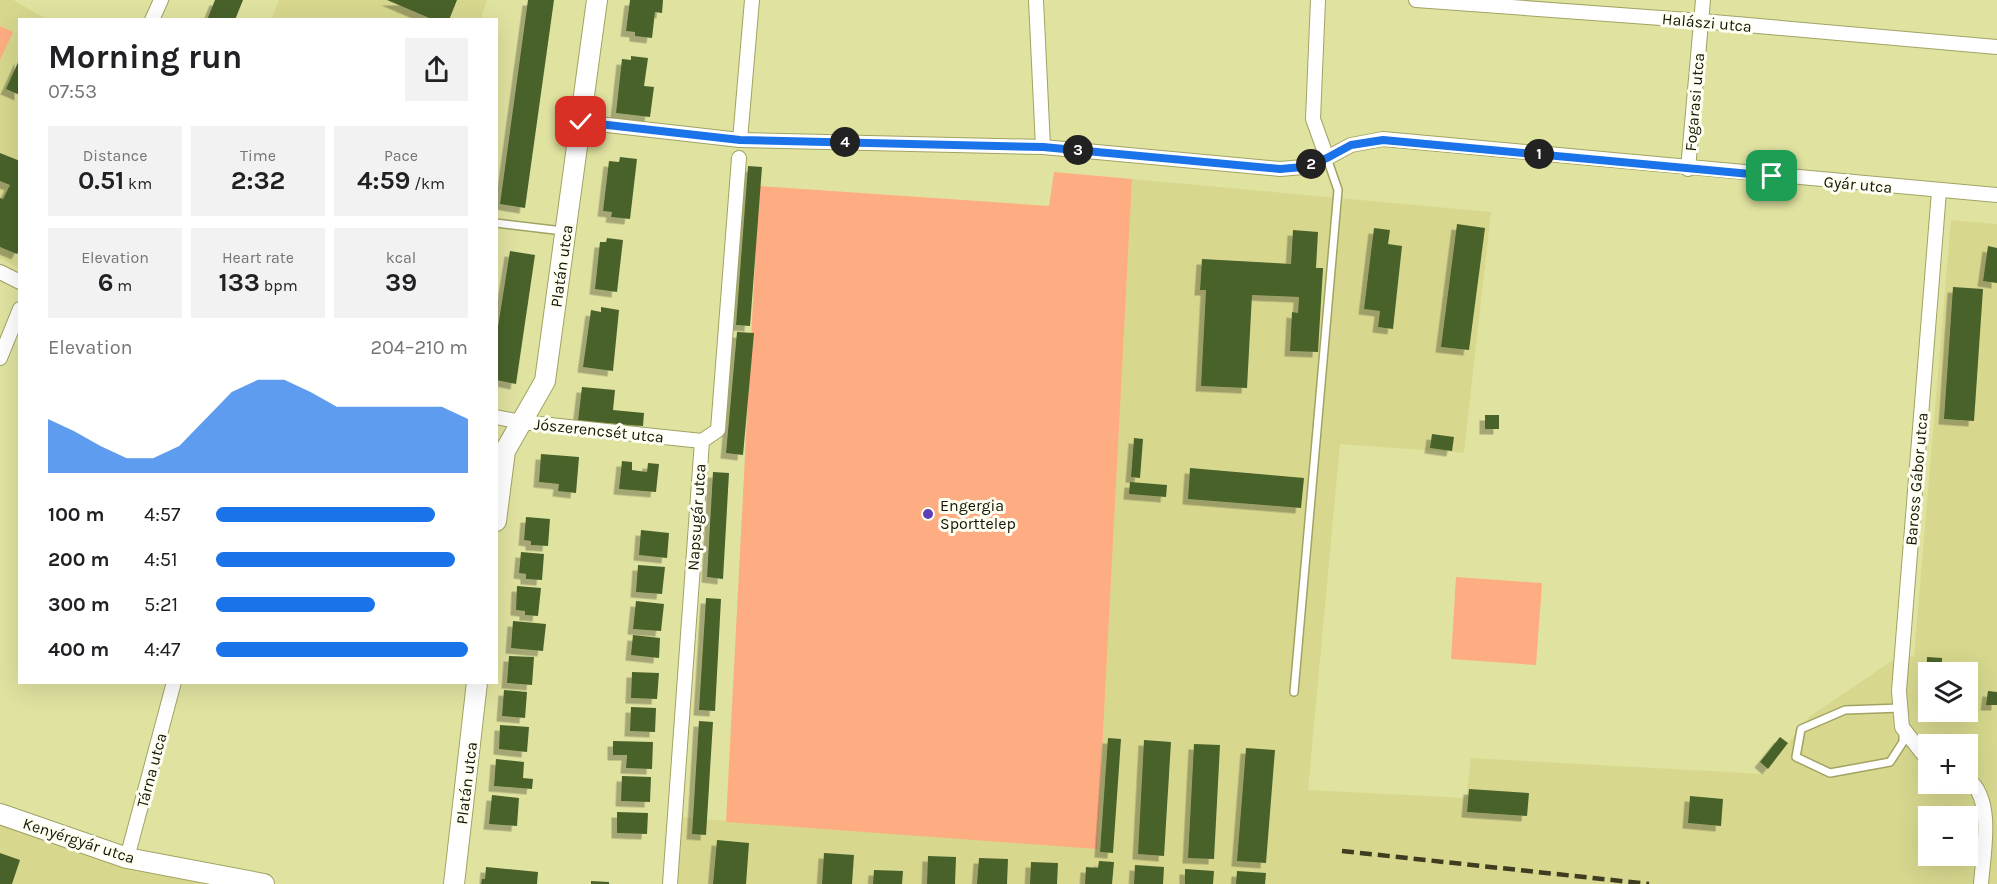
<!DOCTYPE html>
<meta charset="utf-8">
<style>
body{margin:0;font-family:Karla,sans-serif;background:#f2f2f2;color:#202124;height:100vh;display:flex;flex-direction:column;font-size:22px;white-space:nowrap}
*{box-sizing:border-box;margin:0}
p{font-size:20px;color:#757577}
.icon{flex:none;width:33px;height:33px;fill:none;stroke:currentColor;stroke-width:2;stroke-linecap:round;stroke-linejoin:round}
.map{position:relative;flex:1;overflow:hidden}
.side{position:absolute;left:18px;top:18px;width:480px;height:666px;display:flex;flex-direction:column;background:#fff;border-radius:0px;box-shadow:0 6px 24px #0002}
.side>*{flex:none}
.buttons{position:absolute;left:1918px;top:662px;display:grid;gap:12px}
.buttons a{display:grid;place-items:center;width:60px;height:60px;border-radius:0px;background:#fff;box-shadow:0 6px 24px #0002;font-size:30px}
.pin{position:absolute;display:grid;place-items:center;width:51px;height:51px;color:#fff;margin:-26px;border-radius:12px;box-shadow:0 3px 9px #0006}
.km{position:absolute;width:30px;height:30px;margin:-15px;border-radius:50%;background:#222;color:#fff;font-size:16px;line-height:30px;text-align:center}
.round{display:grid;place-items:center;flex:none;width:63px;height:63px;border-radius:0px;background:#f2f2f2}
.summary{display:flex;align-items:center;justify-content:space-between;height:102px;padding:0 30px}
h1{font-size:33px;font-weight:700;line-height:45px}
.stats{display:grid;grid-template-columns:repeat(3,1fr);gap:9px;height:102px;padding:6px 30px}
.stats div{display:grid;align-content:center;border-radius:0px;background:#f2f2f2;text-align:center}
.stats b{font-size:26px;font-weight:700}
.stats small{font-size:16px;font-weight:400}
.stats p{font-size:16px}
.chart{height:168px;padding:12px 30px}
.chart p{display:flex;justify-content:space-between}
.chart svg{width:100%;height:108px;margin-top:6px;fill:#1a73e8;opacity:.7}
ul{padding:0 30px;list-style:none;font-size:20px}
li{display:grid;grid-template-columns:96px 72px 1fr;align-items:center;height:45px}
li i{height:15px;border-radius:8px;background:#1a73e8}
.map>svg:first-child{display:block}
.built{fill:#d7d88e;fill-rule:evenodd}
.green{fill:#fdad81}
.building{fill:#49622b;filter:url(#shadow)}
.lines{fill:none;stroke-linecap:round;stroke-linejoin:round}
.lane-casing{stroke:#a2a363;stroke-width:10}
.street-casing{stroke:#a2a363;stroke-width:16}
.secondary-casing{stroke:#a2a363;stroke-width:22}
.lane{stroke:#fff;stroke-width:7}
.street{stroke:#fff;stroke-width:14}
.secondary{stroke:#fff;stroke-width:20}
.rail{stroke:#3e3d1f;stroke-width:4.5;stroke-dasharray:12 6;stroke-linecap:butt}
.route-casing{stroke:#fff;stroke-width:12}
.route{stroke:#1a73e8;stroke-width:8}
.poi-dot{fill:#5d3eb7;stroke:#fefff2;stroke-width:2}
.labels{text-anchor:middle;stroke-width:6;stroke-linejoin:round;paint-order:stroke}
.street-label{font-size:16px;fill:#161500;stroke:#fefff2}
.poi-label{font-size:16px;fill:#161500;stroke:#fefff2;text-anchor:start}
</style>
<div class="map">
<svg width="1997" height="884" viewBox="0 0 1997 884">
<defs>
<filter id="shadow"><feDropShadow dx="-5.5" dy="5.5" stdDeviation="0" flood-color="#0004"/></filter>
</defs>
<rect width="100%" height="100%" fill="#e0e2a0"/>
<g class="built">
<path d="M0,0H13L46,19L20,20L19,268L0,258Z"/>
<path d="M279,0H487L481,19L271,20Z"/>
<path d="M1132,179L1491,212L1464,453L1340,444L1308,790L1466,798L1471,758L1764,774L1809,717L1890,662L1914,656L1951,220L1997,224V884H670L675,817L1097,848ZM1929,672H1968V711H1929ZM1929,744H1968V783H1929ZM1929,816H1968V855H1929Z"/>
<path d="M0,814L264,884H0Z"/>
</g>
<g class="green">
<path d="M0,26L13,32L0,60Z"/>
<path d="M1054,172L1132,179L1097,849L726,822L759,186L1049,206Z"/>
<path d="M1456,577L1542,583L1536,665L1451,659Z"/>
</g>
<g class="building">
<path d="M215,0H243L235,20H207Z"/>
<path d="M387,0H457L449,20H434Z"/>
<path d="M528,0H554L525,208L500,204Z"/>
<path d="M630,0H663L662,13L655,12L652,38L635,36V32L626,31Z"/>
<path d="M631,56L648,58L644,86L654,87L650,117L616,113L622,59L631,60Z"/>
<path d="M20,58V95L6,89Z"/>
<path d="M0,153L20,161V248L17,254L0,247V198L3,199L10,185L0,181Z"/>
<path d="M620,157L637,159L630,219L611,217L612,212L603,211L609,161L619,162Z"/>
<path d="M748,166L762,167L750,326L736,325Z"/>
<path d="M1457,224L1485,228L1469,350L1441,347Z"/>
<path d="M1374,228L1390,230L1388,244L1402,246L1393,329L1378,327L1380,311L1364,309Z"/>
<path d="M1293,230L1318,232L1316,268H1323L1318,352L1290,351L1292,312L1298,313L1299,297L1252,295L1247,388L1201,386L1206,290H1200L1202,259L1291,264Z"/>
<path d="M607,238L623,240L617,292L595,289L600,242H606Z"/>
<path d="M1988,246L1997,248V283L1983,281Z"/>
<path d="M510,251L535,255L516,384L496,380V339Z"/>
<path d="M1953,287L1983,289L1974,421L1944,419Z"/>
<path d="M601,307L619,310L613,371L583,367L591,310L601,312Z"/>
<path d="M737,332L754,333L743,455L726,453Z"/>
<path d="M582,387L615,390L613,410L644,413L643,426L578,421Z"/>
<rect x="1485" y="415" width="14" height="14"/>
<path d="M1432,434L1454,437L1452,451L1430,448Z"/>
<path d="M1134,438L1143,439L1140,478L1131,477Z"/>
<path d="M541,454L579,457L576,493L558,491L559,484L539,482Z"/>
<path d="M622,461L632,462V470L639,471L647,472L648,463L659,464L656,492L619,489Z"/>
<path d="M1190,468L1304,478L1301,508L1188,499Z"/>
<path d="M713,472L729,473L723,579L707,577Z"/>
<path d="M1130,482L1167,485L1166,497L1129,494Z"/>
<path d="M526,517L550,519L548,546L531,545V541L524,540Z"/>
<path d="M641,530L669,533L667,558L639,555Z"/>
<path d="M521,552L544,554L542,580L526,579V574L519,573Z"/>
<path d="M638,565L665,567L662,594L636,592Z"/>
<path d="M517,586L541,588L538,616L525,615V611L516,610Z"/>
<path d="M706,598L721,599L715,711L699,710Z"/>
<path d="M636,601L664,604L661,631L633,629Z"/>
<path d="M513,621L546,624L543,651L511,648Z"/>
<path d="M633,635L660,638L659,658L631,655Z"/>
<path d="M509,656L534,657L532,685L507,683Z"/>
<path d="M1927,657L1942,658V672H1929V707H1925Z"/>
<path d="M632,672L659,673L657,699L631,698Z"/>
<path d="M504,690L527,692L525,718L502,716Z"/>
<path d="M1988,691L1997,692V705H1986Z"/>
<path d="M631,707L656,708L655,732L630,731Z"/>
<path d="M699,721L713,722L706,835L692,834Z"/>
<path d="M500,725L529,727L527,752L499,749Z"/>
<path d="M1780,737L1788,743L1768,769L1760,762Z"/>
<path d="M1108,738L1121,739L1113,853L1100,852Z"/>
<path d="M1144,740L1171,742L1164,856L1138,854Z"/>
<path d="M613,741L653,742L652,769L626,768L627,755H613Z"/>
<path d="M1194,744L1220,745L1214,859L1188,858Z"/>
<path d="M1246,748L1275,750L1266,863L1237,861Z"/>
<path d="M496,759L524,762L523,778L533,779L532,789L494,786Z"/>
<path d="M622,776L651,777L650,802L621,801Z"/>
<path d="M1469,789L1529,793L1527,816L1467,812Z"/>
<path d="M492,795L519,798L517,826L489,824Z"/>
<path d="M1690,796L1723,799L1721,826L1688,823Z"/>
<path d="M617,812L648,813L647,834L617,833Z"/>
<path d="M717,840L749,843L746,884H713Z"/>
<path d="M0,853L20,860L12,884H0Z"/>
<path d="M824,853L854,855L852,884H822Z"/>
<path d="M928,856L956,857L955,884H927Z"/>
<path d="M979,858L1008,859L1007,884H977Z"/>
<path d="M1099,861L1114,862L1112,884H1085L1086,867L1098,868Z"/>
<path d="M1031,862L1058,863L1057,884H1030Z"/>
<path d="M1135,865L1164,867L1163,884H1134Z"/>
<path d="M486,867L538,872L537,884H481L482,879H485Z"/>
<path d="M1185,869L1214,871L1213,884H1185Z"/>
<path d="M874,870L903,871L902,884H873Z"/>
<path d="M1237,871L1266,873L1265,884H1236Z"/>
<path d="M591,881L609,882V884H591Z"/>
</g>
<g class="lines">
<g class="lane-casing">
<g id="lane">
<path d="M496,223L563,231"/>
<path d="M1294,692L1338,190L1327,158"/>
<path d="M1901,708L1845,710L1801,729L1796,757L1830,773L1890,762L1903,742V730"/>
</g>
</g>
<g class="street-casing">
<g id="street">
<path d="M1036,0L1043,147"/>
<path d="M1318,0L1313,119L1327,158"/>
<path d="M1416,0L1702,21L1997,47"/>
<path d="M152,20L161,0"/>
<path d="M581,122L740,140L1043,147L1280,169L1303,167L1327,158L1351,145L1383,139L1997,195"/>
<path d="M740,140L752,0"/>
<path d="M1688,169L1703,0"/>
<path d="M0,272L20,282"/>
<path d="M0,358L20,309"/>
<path d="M496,417L521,422L702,441"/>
<path d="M1929,757L1923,754L1902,727L1899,691L1939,191"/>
<path d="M1968,779C1995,800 1983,854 1981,884"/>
<path d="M127,858L174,682"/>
<path d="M670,884L702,441L718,430L739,158"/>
</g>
</g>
<g class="secondary-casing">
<g id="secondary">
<path d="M496,521L505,451L545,381L597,0"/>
<path d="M0,814L127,858L264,884"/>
<path d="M454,884L477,682"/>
</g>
</g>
<use href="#lane" class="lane"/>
<use href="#street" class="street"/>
<use href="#secondary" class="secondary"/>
<path class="rail" d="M1342,851L1649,884"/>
</g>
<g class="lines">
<g class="route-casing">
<path id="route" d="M581,122L740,140L1043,147L1280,169L1303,167L1327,158L1351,145L1383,140L1772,176"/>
</g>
<use href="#route" class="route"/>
</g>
<circle class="poi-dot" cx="928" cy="514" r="6"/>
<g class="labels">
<g class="street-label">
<text transform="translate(1707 22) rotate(5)" y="6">Halászi utca</text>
<text transform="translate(1694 102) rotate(-85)" y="6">Fogarasi utca</text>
<text transform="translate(1858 184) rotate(5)" y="6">Gyár utca</text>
<text transform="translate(561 266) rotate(-82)" y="6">Platán utca</text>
<text transform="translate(599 430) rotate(6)" y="6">Jószerencsét utca</text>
<text transform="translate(1916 479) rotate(-85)" y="6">Baross Gábor utca</text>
<text transform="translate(696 517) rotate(-86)" y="6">Napsugár utca</text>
<text transform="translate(151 770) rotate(-75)" y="6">Tárna utca</text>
<text transform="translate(466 783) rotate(-83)" y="6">Platán utca</text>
<text transform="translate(79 840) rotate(18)" y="6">Kenyérgyár utca</text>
</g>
<g class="poi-label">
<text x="940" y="511">Engergia<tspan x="940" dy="18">Sporttelep</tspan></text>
</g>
</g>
</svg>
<div class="buttons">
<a><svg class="icon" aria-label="layers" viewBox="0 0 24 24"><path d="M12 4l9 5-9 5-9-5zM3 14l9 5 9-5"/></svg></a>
<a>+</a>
<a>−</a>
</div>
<div class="pin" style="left:1772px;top:176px;background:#1e9e55"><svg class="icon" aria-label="arrive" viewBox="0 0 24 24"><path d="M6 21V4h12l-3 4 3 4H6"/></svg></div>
<div class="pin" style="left:581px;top:122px;background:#d93025"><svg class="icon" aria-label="check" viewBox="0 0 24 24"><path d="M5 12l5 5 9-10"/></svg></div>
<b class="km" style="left:1539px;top:154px">1</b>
<b class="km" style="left:1311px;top:164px">2</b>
<b class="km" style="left:1078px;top:150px">3</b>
<b class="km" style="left:845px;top:142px">4</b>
<section class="side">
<div class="summary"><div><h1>Morning run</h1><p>07:53</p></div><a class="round"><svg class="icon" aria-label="share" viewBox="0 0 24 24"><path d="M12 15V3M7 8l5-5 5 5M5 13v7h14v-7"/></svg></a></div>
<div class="stats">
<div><p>Distance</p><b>0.51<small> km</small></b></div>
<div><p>Time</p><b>2:32</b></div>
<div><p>Pace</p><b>4:59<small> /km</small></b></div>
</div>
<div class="stats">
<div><p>Elevation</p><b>6<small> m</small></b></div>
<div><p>Heart rate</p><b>133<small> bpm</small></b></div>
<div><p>kcal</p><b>39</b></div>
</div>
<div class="chart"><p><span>Elevation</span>204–210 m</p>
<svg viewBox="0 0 160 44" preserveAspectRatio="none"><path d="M0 44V22L10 27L20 33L30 38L40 38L50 33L60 22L70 11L80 6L90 6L100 11L110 17L120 17L130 17L140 17L150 17L160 22V44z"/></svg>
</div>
<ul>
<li><b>100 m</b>4:57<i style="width:87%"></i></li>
<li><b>200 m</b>4:51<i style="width:95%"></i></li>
<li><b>300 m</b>5:21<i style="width:63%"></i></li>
<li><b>400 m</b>4:47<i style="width:100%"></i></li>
</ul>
</section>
</div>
